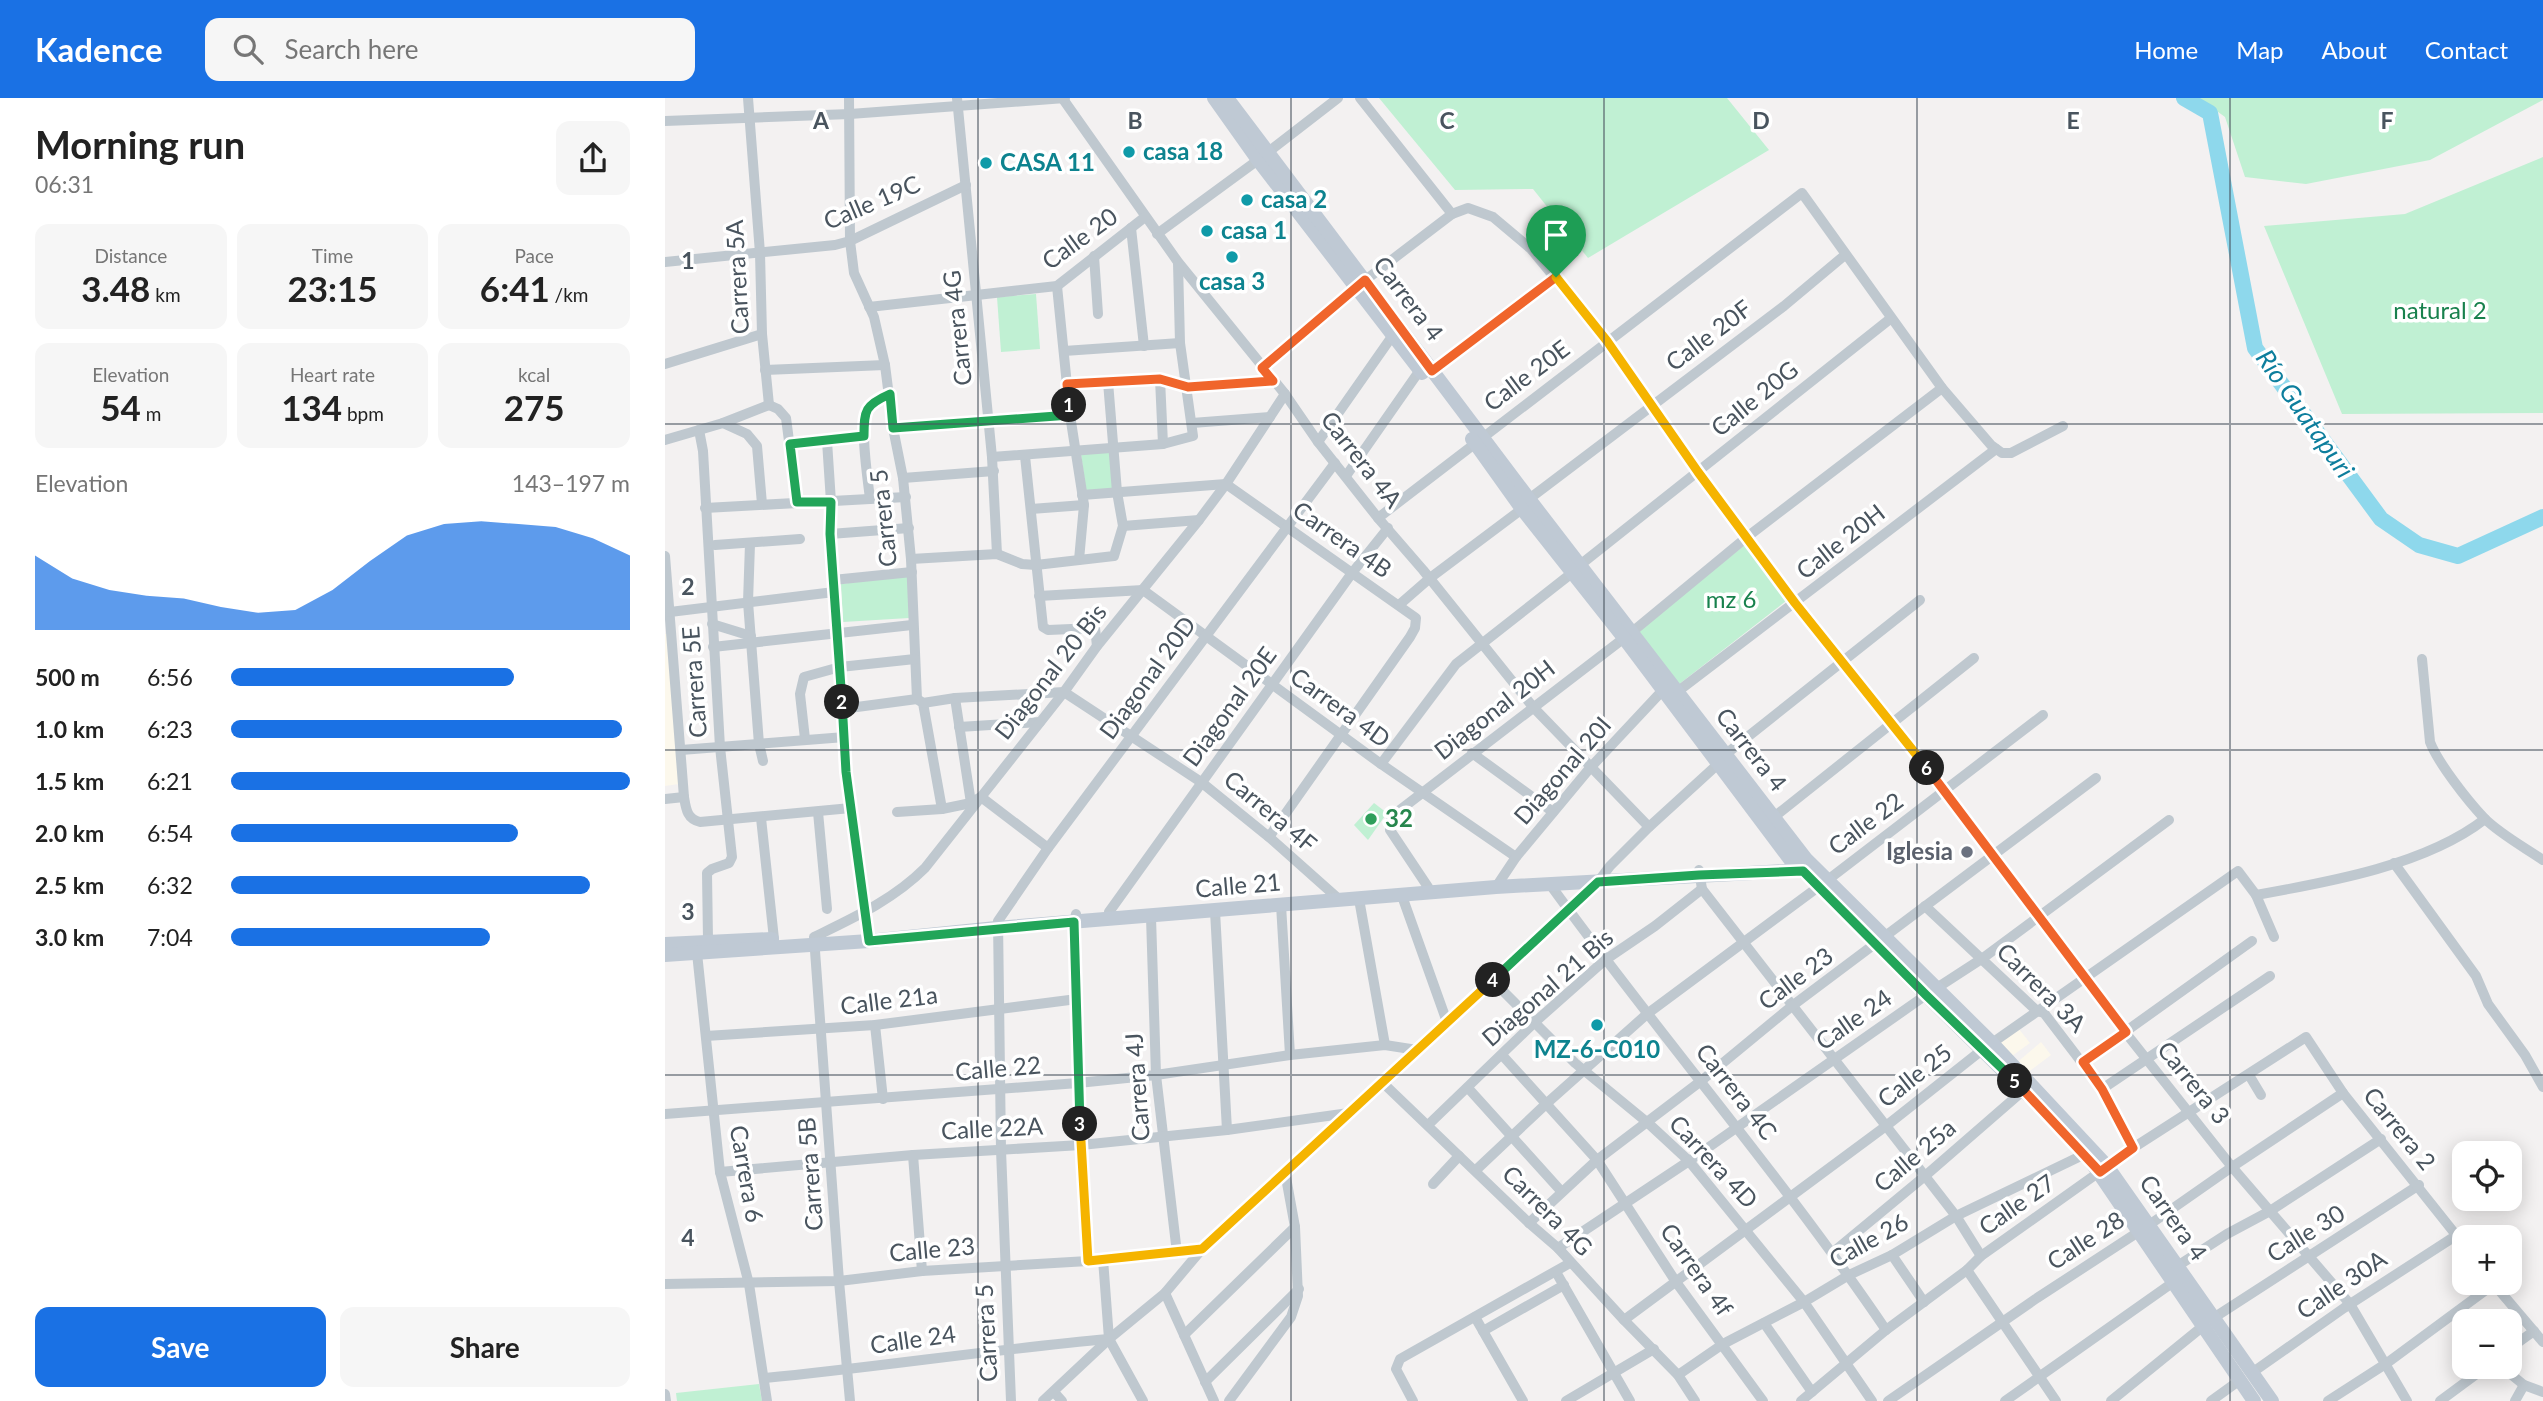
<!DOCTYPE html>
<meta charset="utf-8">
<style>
body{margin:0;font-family:Lato,sans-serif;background:#f6f6f6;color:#222;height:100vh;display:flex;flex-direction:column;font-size:26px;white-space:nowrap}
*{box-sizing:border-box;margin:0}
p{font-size:23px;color:#767676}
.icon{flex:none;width:38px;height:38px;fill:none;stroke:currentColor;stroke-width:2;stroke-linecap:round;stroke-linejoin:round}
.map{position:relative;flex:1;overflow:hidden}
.details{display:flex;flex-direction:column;background:#fff;width:665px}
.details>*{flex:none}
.tools{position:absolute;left:1787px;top:1043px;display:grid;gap:14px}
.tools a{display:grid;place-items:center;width:70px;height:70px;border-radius:14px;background:#fff;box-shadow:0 4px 18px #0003;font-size:35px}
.pin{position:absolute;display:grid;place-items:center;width:60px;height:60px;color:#fff;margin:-72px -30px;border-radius:50% 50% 50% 0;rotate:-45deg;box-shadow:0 0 7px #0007}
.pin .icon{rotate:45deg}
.km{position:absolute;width:35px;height:35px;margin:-18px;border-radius:50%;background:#222;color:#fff;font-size:19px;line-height:35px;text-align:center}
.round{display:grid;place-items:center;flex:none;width:74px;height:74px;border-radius:14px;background:#f6f6f6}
.head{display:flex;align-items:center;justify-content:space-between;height:119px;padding:0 35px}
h1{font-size:38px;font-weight:700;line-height:52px}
.figures{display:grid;grid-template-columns:repeat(3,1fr);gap:10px;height:119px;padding:7px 35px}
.figures div{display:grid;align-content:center;border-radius:14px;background:#f6f6f6;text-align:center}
.figures b{font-size:35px;font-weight:700}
.figures small{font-size:19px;font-weight:400}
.figures p{font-size:19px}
.chart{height:196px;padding:14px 35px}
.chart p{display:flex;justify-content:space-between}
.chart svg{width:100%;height:126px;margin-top:7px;fill:#1a71e4;opacity:.7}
.cta{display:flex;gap:14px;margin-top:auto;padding:14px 35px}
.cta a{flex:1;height:80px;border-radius:14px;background:#1a71e4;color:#fff;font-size:28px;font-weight:700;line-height:80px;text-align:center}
.cta a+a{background:#f6f6f6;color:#222}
ul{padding:0 35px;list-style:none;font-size:23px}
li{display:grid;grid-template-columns:112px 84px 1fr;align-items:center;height:52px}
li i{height:18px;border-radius:9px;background:#1a71e4}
header{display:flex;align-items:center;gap:42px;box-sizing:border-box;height:98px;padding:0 35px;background:#1a71e4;color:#fff}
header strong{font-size:33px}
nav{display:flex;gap:38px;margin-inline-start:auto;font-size:24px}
.search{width:490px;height:63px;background:#f6f6f6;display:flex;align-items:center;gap:18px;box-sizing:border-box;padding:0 24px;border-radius:14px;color:#767676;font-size:26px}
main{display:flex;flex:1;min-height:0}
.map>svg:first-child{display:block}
.commercial{fill:#fcf8ec}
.green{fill:#c0f0d3}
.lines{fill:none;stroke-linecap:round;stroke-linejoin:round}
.river{stroke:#8ed8ec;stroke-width:16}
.minor{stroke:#bfc8cf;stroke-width:10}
.secondary{stroke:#bfc9d4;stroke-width:14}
.split-1-casing{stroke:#fff;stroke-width:14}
.split-2-casing{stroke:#fff;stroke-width:14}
.split-3-casing{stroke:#fff;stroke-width:14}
.split-4-casing{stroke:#fff;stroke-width:14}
.split-5-casing{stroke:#fff;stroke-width:14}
.split-6-casing{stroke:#fff;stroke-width:14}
.split-7-casing{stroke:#fff;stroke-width:14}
.split-1{stroke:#f0652b;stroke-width:9}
.split-2{stroke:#22a559;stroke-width:9}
.split-3{stroke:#22a559;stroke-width:9}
.split-4{stroke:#f5b400;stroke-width:9}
.split-5{stroke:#22a559;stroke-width:9}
.split-6{stroke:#f0652b;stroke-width:9}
.split-7{stroke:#f5b400;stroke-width:9}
.grid{fill:none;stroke:#49545e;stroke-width:2;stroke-opacity:0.55}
.culture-dot{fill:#0f9aa8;stroke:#fff;stroke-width:2.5}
.leisure-dot{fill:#2e9e5b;stroke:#fff;stroke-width:2.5}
.worship-dot{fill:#6b7280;stroke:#fff;stroke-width:2.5}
.labels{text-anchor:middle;stroke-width:7;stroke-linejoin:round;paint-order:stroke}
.culture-label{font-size:24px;font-weight:bold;fill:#0d838f;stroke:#fff;text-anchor:start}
.street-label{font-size:24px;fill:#49545e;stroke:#fff}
.park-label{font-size:24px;fill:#18814d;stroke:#fff}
.leisure-label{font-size:24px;font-weight:bold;fill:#27864d;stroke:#fff;text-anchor:start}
.worship-label{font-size:24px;font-weight:bold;fill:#5b616d;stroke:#fff;text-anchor:end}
.water-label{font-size:26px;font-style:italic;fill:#0d7e9d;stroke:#fff}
.grid-label{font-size:23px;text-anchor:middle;font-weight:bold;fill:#49545e;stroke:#fff;stroke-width:7;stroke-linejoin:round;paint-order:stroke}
</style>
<header>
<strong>Kadence</strong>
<div class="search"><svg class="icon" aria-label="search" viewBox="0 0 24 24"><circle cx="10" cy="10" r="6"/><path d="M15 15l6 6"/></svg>Search here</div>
<nav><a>Home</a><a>Map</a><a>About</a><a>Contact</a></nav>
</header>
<main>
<section class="details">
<div class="head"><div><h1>Morning run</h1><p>06:31</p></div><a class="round"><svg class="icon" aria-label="share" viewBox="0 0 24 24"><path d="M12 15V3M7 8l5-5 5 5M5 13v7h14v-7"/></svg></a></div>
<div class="figures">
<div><p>Distance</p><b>3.48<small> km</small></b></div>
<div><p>Time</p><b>23:15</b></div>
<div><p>Pace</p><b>6:41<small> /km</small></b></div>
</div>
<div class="figures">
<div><p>Elevation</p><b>54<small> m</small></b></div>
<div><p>Heart rate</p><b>134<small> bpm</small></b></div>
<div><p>kcal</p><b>275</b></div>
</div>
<div class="chart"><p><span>Elevation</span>143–197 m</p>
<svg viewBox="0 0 160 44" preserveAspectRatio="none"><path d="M0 44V18L10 26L20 30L30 32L40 33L50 36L60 38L70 37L80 30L90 20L100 11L110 7L120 6L130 7L140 8L150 12L160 18V44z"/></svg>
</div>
<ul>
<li><b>500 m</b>6:56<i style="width:71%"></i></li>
<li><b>1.0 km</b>6:23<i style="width:98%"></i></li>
<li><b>1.5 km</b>6:21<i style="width:100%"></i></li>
<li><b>2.0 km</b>6:54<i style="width:72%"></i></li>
<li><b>2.5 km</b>6:32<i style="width:90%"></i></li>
<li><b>3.0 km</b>7:04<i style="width:65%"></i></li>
</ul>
<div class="cta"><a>Save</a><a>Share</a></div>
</section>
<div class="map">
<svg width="1878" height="1303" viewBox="0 0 1878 1303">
<rect width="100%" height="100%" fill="#f3f1f1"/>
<g class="commercial">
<path d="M0,536H2L14,686L0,688Z"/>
<path d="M1354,931L1365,945L1343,961L1331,948Z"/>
<path d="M1376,944L1386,957L1358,978L1349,967Z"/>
</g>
<g class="green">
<path d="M714,0H1062L1104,52L923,160L868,91L790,92Z"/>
<path d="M1534,0H1878V2L1765,62L1641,86L1580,79L1560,19Z"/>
<path d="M1878,59V315L1677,316L1599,128L1740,116Z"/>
<path d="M371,196L375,251L336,254L332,199Z"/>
<path d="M446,354L449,392L421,393L416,356Z"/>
<path d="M1081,446L1121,503L1013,587L972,533Z"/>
<path d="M243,477L244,520L178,524L176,486Z"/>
<path d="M709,705L722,715L703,742L689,727Z"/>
<path d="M94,1286L97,1303H12L11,1295Z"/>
</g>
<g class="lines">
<path class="river" d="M1519,0L1545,15L1590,250L1716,421L1754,447L1793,458L1878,419"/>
<g class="minor">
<path d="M83,0L95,155L97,236L104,307"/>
<path d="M184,0L185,143L189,175L209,219L220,267L228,330L238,380L246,461L252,601L258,605L277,711"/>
<path d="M292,0L327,359L332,456"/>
<path d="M695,0L787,116L803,110L828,119L866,151L942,243L1033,374L1130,505L1227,624L1460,934L1567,1069L1685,1206L1742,1303"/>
<path d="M398,1L513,164L620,296L653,344L713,420L758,472L868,609L984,729"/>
<path d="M0,23L185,16L400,0"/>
<path d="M466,130L479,248"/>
<path d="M492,136L593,62L673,0"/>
<path d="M429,158L433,216"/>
<path d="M0,164L170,147L185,143L301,87"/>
<path d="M392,188L405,317L419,407L414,462"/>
<path d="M204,209L392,188L480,119"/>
<path d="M399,253L515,245"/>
<path d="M0,266L97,236"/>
<path d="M597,270L690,190L787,116"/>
<path d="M100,272L220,267"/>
<path d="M767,273L891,179"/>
<path d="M495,281L498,346"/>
<path d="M402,286L495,281L523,289L608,283"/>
<path d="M104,307L113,311L121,320L132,404"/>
<path d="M58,325L82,336L92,348L97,406"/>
<path d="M527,325L605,319"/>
<path d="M228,330L405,317"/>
<path d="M34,332L38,353L55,649L67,759L64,765L47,771L42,775L43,842"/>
<path d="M0,342L58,325L104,307"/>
<path d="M162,343L166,404L168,482L181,674L204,843"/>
<path d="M653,344L728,237"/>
<path d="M125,346L199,339"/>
<path d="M360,358L378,529L383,532L430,530L432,548"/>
<path d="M327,359L498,346L528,338L515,245L513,165"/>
<path d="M681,378L755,272"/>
<path d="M238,380L329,373"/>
<path d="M417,397L561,386L751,520L750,530L745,539L604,739"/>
<path d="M205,401C203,383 194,326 202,311C206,303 217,300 225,296"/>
<path d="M864,401L1119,208L1180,157"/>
<path d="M40,410L241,399"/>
<path d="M366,411L419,407"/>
<path d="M713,420L1137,95L1277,290L1326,347L1337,355H1346L1398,328"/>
<path d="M458,428L534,422"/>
<path d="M165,436L244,430"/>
<path d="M85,446L83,504L94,646L98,663"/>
<path d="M50,447L135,441"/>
<path d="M0,458L19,699C21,711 22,721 35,724L186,710"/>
<path d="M246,461L332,456L357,466L371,467L449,458L458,428L452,394L443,284"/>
<path d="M915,467L1225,221"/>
<path d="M168,482L247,474"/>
<path d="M374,498L478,492L716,666L851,759"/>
<path d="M734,507L765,480L857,411"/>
<path d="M5,514L169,494"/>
<path d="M47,526L86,538"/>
<path d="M48,549L247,527"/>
<path d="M1757,561L1765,644C1773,665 1803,703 1819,720C1835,736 1859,749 1878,762"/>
<path d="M1012,594L1331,351"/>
<path d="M290,600L306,705L314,700"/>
<path d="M258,605L290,600L399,594L536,684L604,739L676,803"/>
<path d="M177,611L252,601"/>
<path d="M294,629L375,624"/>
<path d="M140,641L135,596L139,579L175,569L250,561"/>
<path d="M16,652L180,639"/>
<path d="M807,655L888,714"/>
<path d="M1061,656L1255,502"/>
<path d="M716,666L791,566L907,475"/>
<path d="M316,699L383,750"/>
<path d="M0,701L19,699"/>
<path d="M153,714L162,811"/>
<path d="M232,714L277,711L306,705"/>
<path d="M1109,719L1309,560"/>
<path d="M96,720L109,841"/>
<path d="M1729,765L1811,878L1823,906L1860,957L1878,989"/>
<path d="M1034,772L1037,791L1291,1118L1316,1158"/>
<path d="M884,785C993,936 1116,1077 1221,1232"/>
<path d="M763,789L725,732L726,722L731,715L967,534L1082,439L1277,290"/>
<path d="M831,789L851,759L925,670L998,592"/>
<path d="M1591,797C1664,784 1761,767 1820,721"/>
<path d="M737,798L782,924"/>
<path d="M694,801L720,947"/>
<path d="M616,807L625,957"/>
<path d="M1260,808L1372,913L1379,915L1437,991L1468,1050"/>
<path d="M550,813L562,1032"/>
<path d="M444,814L687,475L723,430"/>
<path d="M411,816L409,824L413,985L423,1163"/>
<path d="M486,819L491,977L512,1155"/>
<path d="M32,855L55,1074L84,1186L102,1303"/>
<path d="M827,882L910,965L983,1025L1024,1063L1139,1204L1207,1303"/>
<path d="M210,927L218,1001"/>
<path d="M41,938L210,927L412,901"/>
<path d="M837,957L932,1062L1011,1184L1098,1303"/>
<path d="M1418,964L1587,843"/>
<path d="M1584,977L1596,997"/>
<path d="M717,984L864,1125L893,1150L959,1222L1013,1277L1030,1303"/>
<path d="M803,990L896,1093"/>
<path d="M1437,991L1605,878"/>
<path d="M0,1016L413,985L491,977L625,957L720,947L752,952"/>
<path d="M763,1027L870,924L940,862L990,828L1037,791"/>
<path d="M248,1057L257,1173"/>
<path d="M811,1072L881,1006L982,916L1164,781L1378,617"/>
<path d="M55,1074L248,1057L416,1047L562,1032L684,1015"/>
<path d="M768,1086L794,1058"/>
<path d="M864,1125L932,1062L1036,983L1127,908L1431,680"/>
<path d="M893,1150L1024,1063L1261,897L1318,860L1504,722"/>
<path d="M1167,1155L1260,1078L1359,992"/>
<path d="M1227,1157L1259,1204"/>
<path d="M438,1161L444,1241L478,1303"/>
<path d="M1514,1167L1562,1136L1605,1113L1716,1041"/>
<path d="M1302,1172L1391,1303"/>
<path d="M891,1174L965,1303"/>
<path d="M1828,1185L1878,1244"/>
<path d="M0,1186L174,1183L257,1173L423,1163L537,1151"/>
<path d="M500,1195L549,1303"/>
<path d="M810,1219L858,1303"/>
<path d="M1550,1219L1754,1087"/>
<path d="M959,1222L1221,1028L1317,952L1573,773L1591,797L1609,839"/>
<path d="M1099,1225L1147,1294"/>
<path d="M818,1233L899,1187"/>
<path d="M519,1237L630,1129"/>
<path d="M1844,1251L1869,1233"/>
<path d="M1837,1269L1859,1287L1878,1294"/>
<path d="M1588,1274L1679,1210L1792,1137"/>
<path d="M1013,1277L1058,1246L1139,1204L1184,1177L1227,1157L1291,1118L1420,1056"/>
<path d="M100,1280C215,1269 329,1251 444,1241"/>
<path d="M540,1284L634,1191"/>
<path d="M389,1294L397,1303"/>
<path d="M0,1296L1,1303"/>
<path d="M185,1303L174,1183L149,839C188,820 228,802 260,770L399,594L432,548L534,422L561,386L620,296"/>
<path d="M346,1303L336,1052L333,823L383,750L670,365"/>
<path d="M378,1303L444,1241L500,1195L537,1151L933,784L945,768L984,729L1053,666"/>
<path d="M564,1303L626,1219L633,1198L630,1129L620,1074"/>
<path d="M748,1303L731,1271L735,1261L905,1165"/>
<path d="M901,1303L989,1251"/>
<path d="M1136,1303L1221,1232L1302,1172L1316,1158L1468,1050L1641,939L1678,995L1799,1147"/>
<path d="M1223,1303L1372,1200L1484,1127L1567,1069L1678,995"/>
<path d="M1340,1303L1510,1183"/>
<path d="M1446,1303L1537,1229"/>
<path d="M1546,1303L1575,1282"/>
<path d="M1663,1303L1722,1265L1829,1186"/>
<path d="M1775,1303L1821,1269"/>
<path d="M1850,1303L1859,1287"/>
</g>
<g class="secondary">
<path d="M549,0L593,62L757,275"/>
<path d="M562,0L864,401L1141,761L1327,945L1442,1068L1607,1303"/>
<path d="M807,341L857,411L959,540L1127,764L1155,788L1261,897L1363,997"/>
<path d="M0,846L107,841"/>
<path d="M0,857L204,843L331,830L831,789L1140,772"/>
<path d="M1425,1062L1589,1303"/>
</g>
</g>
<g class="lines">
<g class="split-1-casing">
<path id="split-1" d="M404,307L402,286L495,281L523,289L608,283L597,270L700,182L767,273L891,179"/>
</g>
<g class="split-2-casing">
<path id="split-2" d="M177,604L165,436L166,404H132L125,346L199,338C199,312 200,307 225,296L228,330L405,317L404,307"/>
</g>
<g class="split-3-casing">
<path id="split-3" d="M177,604L181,674L204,843L409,824L415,1026"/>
</g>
<g class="split-4-casing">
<path id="split-4" d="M415,1026L423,1163L537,1151L828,882"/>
</g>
<g class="split-5-casing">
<path id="split-5" d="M828,882L933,784L1034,777L1138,773L1261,897L1350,983"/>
</g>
<g class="split-6-casing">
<path id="split-6" d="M1262,670L1461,934L1418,964L1437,991L1468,1050L1435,1074L1350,983"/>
</g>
<g class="split-7-casing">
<path id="split-7" d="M891,179L942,243L1033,374L1130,505L1262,670"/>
</g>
<use href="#split-1" class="split-1"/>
<use href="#split-2" class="split-2"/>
<use href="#split-3" class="split-3"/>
<use href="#split-4" class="split-4"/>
<use href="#split-5" class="split-5"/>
<use href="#split-6" class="split-6"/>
<use href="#split-7" class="split-7"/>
</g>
<path class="grid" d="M313,0V1303M626,0V1303M939,0V1303M1252,0V1303M1565,0V1303M0,326H1878M0,652H1878M0,977H1878"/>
<g class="culture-dot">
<circle cx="464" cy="54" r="7"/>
<circle cx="321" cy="65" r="7"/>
<circle cx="582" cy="102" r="7"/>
<circle cx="542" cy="133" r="7"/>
<circle cx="567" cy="159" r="7"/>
<circle cx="932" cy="927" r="7"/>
</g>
<circle class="leisure-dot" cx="706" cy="721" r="7"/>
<circle class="worship-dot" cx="1302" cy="754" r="7"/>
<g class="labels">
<g class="culture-label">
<text x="478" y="62">casa 18</text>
<text x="335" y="73">CASA 11</text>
<text x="596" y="110">casa 2</text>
<text x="556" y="141">casa 1</text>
<text x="567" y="192" text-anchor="middle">casa 3</text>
<text x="932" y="960" text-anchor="middle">MZ-6-C010</text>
</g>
<g class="street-label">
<text transform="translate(207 105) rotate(-23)" y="8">Calle 19C</text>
<text transform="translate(415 141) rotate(-36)" y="8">Calle 20</text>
<text transform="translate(73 179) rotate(-93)" y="8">Carrera 5A</text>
<text transform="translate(743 201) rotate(53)" y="8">Carrera 4</text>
<text transform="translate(293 230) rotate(-96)" y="8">Carrera 4G</text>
<text transform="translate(1044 238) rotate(-37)" y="8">Calle 20F</text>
<text transform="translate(862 278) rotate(-37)" y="8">Calle 20E</text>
<text transform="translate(1090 301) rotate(-39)" y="8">Calle 20G</text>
<text transform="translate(696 362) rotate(52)" y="8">Carrera 4A</text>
<text transform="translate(219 420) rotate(-96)" y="8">Carrera 5</text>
<text transform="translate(677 442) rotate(35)" y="8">Carrera 4B</text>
<text transform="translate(1176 444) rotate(-38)" y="8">Calle 20H</text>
<text transform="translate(386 574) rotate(-52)" y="8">Diagonal 20 Bis</text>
<text transform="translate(483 580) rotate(-54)" y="8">Diagonal 20D</text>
<text transform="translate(30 584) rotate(-94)" y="8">Carrera 5E</text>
<text transform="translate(565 609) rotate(-54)" y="8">Diagonal 20E</text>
<text transform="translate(675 610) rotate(36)" y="8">Carrera 4D</text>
<text transform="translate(830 612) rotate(-38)" y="8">Diagonal 20H</text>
<text transform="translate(1086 652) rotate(52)" y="8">Carrera 4</text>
<text transform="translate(898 673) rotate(-49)" y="8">Diagonal 20I</text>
<text transform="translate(605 714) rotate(40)" y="8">Carrera 4F</text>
<text transform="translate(1201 726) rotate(-37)" y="8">Calle 22</text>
<text transform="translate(573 788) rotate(-5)" y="8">Calle 21</text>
<text transform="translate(1131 881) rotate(-37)" y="8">Calle 23</text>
<text transform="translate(883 890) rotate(-41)" y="8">Diagonal 21 Bis</text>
<text transform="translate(1376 890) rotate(45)" y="8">Carrera 3A</text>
<text transform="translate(224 903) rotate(-7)" y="8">Calle 21a</text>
<text transform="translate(1189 922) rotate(-35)" y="8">Calle 24</text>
<text transform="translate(333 971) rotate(-5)" y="8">Calle 22</text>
<text transform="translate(1250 978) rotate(-38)" y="8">Calle 25</text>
<text transform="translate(1528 985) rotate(51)" y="8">Carrera 3</text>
<text transform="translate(473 989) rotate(-94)" y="8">Carrera 4J</text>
<text transform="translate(1071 994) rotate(52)" y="8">Carrera 4C</text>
<text transform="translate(327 1031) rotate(-3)" y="8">Calle 22A</text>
<text transform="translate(1734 1031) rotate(51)" y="8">Carrera 2</text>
<text transform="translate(1250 1058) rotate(-40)" y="8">Calle 25a</text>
<text transform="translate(1048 1064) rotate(47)" y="8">Carrera 4D</text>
<text transform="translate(81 1076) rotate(80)" y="8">Carrera 6</text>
<text transform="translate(146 1076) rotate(-94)" y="8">Carrera 5B</text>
<text transform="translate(1352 1107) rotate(-35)" y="8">Calle 27</text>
<text transform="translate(882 1113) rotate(45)" y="8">Carrera 4G</text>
<text transform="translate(1508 1120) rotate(55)" y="8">Carrera 4</text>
<text transform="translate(1641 1136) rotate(-32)" y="8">Calle 30</text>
<text transform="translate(1204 1143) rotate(-29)" y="8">Calle 26</text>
<text transform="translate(1421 1143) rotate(-33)" y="8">Calle 28</text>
<text transform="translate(267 1152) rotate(-5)" y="8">Calle 23</text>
<text transform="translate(1031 1172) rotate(55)" y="8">Carrera 4f</text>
<text transform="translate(1677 1187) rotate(-34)" y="8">Calle 30A</text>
<text transform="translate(322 1235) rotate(-93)" y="8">Carrera 5</text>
<text transform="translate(248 1242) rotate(-8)" y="8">Calle 24</text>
</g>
<g class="park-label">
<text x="1775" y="221">natural 2</text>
<text x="1066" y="510">mz 6</text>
</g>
<g class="leisure-label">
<text x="720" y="729">32</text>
</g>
<g class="worship-label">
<text x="1288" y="762">Iglesia</text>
</g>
<g class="water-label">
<text transform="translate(1640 316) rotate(55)" y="9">Río Guatapuri</text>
</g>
</g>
<g class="grid-label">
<text x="156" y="31">A</text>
<text x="470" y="31">B</text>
<text x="782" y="31">C</text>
<text x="1096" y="31">D</text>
<text x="1408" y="31">E</text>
<text x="1722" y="31">F</text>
<text x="23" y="171">1</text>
<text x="23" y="497">2</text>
<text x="23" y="822">3</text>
<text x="23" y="1148">4</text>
</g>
</svg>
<div class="tools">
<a><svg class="icon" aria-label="locate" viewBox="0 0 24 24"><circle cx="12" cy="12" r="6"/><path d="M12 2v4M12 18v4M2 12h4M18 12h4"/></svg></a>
<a>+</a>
<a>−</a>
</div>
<div class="pin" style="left:891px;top:179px;background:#1e9e55"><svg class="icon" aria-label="arrive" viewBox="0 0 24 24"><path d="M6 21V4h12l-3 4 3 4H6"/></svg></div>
<b class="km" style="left:404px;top:307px">1</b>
<b class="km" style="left:177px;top:604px">2</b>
<b class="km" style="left:415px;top:1026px">3</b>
<b class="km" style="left:828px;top:882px">4</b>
<b class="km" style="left:1350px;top:983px">5</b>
<b class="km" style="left:1262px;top:670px">6</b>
</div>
</main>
